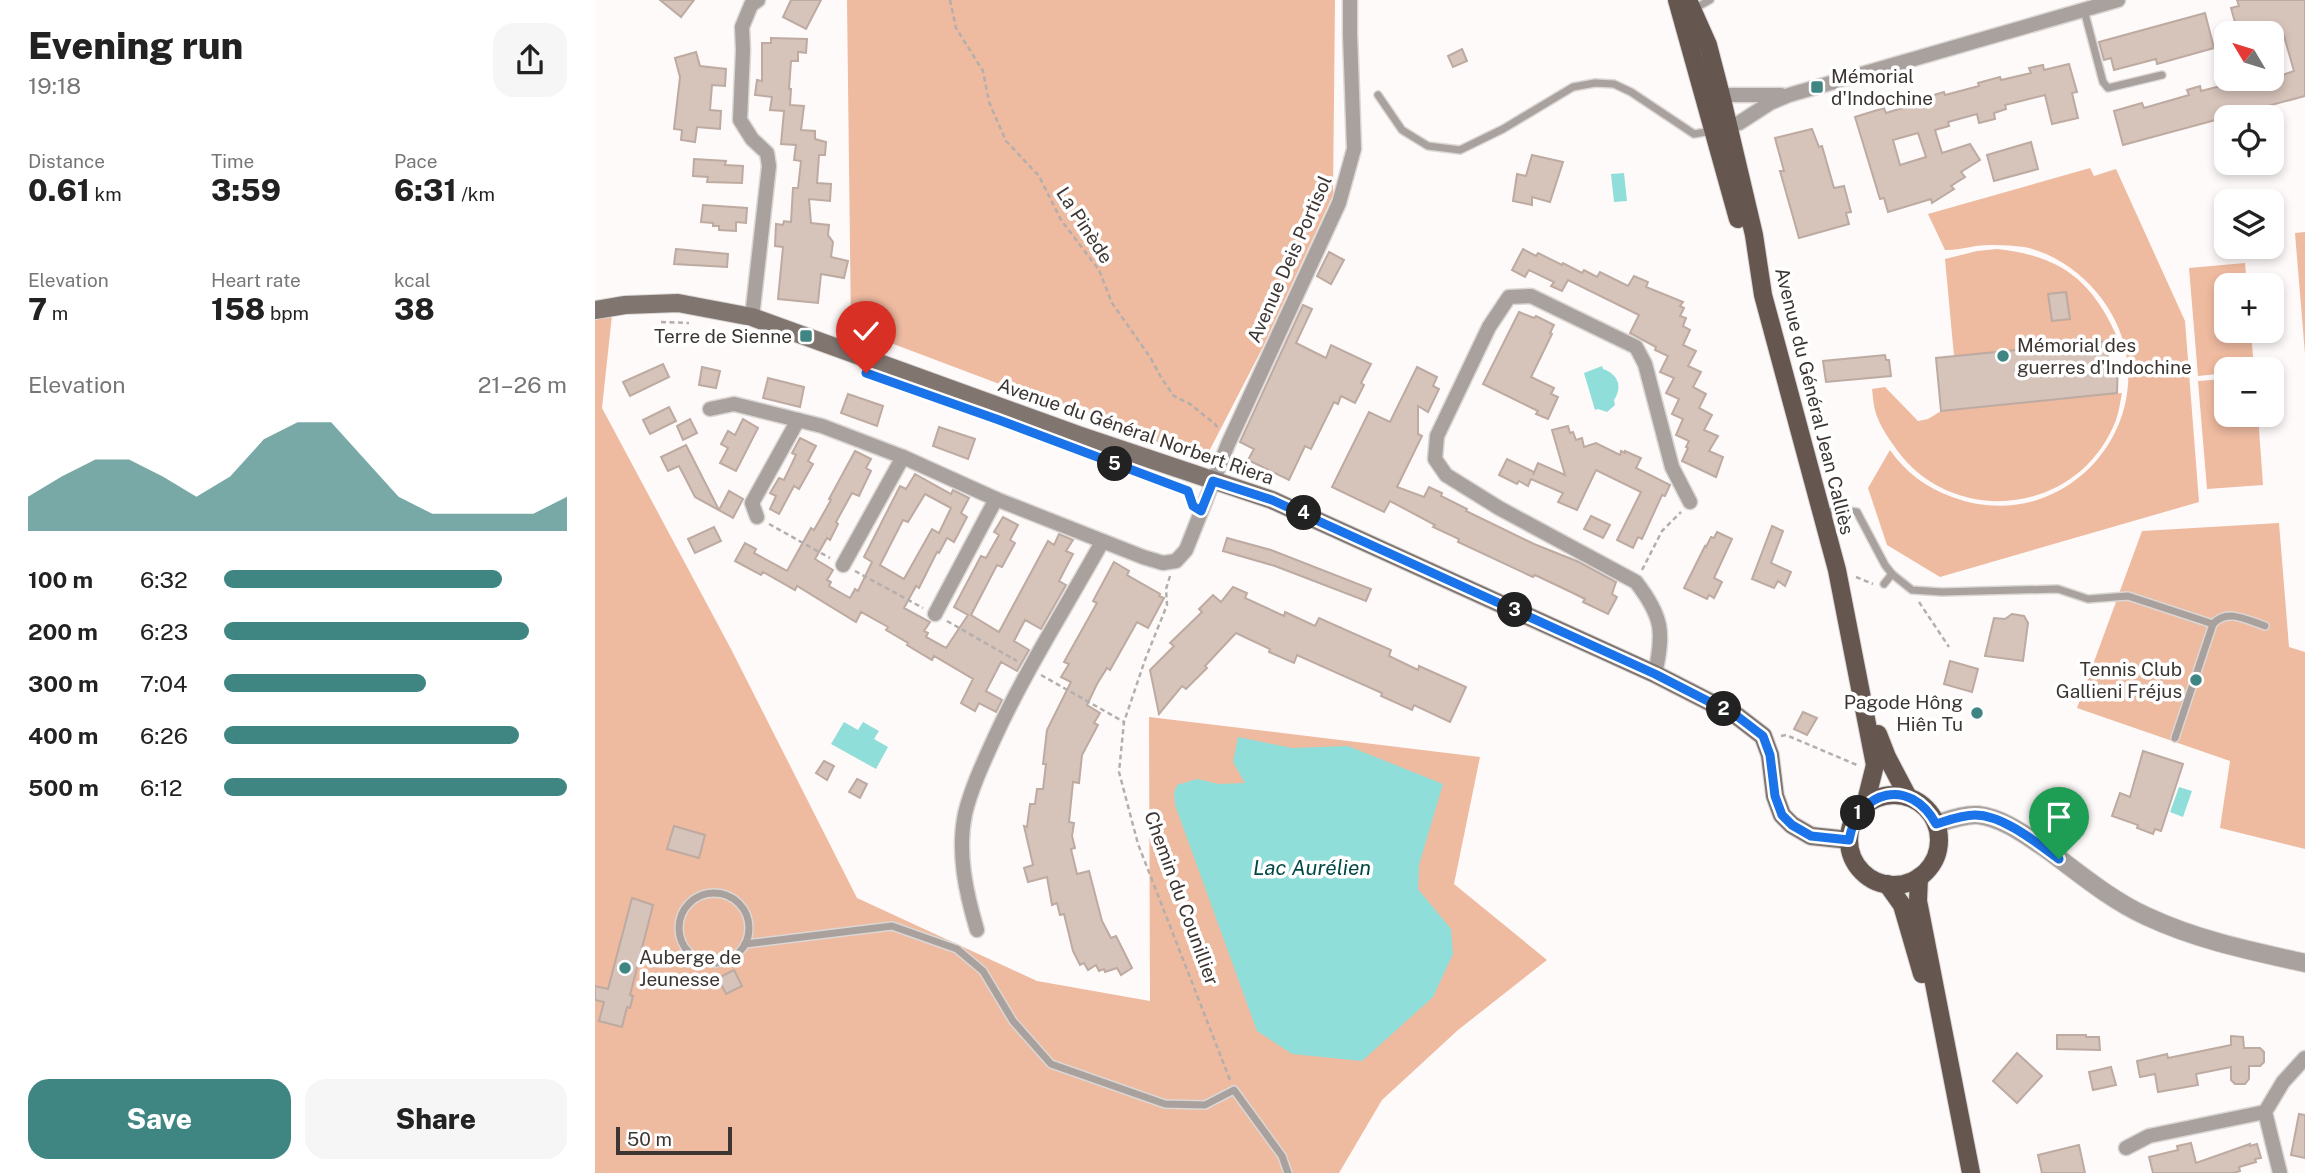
<!DOCTYPE html>
<meta charset="utf-8">
<style>
body{margin:0;font-family:"Public Sans",sans-serif;background:#f6f6f6;color:#222;height:100vh;display:flex;flex-direction:column;font-size:26px;white-space:nowrap}
*{box-sizing:border-box;margin:0}
p{font-size:23px;color:#767676}
.icon{flex:none;width:38px;height:38px;fill:none;stroke:currentColor;stroke-width:2;stroke-linecap:round;stroke-linejoin:round}
.map{position:relative;flex:1;overflow:hidden}
.sheet{display:flex;flex-direction:column;background:#fff;width:595px}
.sheet>*{flex:none}
.needle{width:46px;rotate:308deg}
.fabs{position:absolute;left:1619px;top:21px;display:grid;gap:14px}
.fabs a{display:grid;place-items:center;width:70px;height:70px;border-radius:14px;background:#fff;box-shadow:0 4px 10px #0003;font-size:35px}
.scale{position:absolute;left:21px;bottom:18px;width:116px;box-sizing:border-box;padding-left:7px;border:4px solid #3d3531;border-top:0;font-size:19px;line-height:24px;white-space:nowrap;color:#3d3531;-webkit-text-stroke:5px #fff;paint-order:stroke}
.pin{position:absolute;display:grid;place-items:center;width:60px;height:60px;color:#fff;margin:-72px -30px;border-radius:50% 50% 50% 0;rotate:-45deg;box-shadow:0 0 7px #0007}
.pin .icon{rotate:45deg}
.km{position:absolute;width:35px;height:35px;margin:-18px;border-radius:50%;background:#222;color:#fff;font-size:19px;line-height:35px;text-align:center}
.round{display:grid;place-items:center;flex:none;width:74px;height:74px;border-radius:21px;background:#f6f6f6}
.overview{display:flex;align-items:center;justify-content:space-between;height:119px;padding:0 28px}
h1{font-size:38px;font-weight:800;line-height:52px}
.figures{display:grid;grid-template-columns:repeat(3,1fr);gap:10px;height:119px;padding:7px 28px}
.figures div{display:grid;align-content:center}
.figures b{font-size:30px;font-weight:800}
.figures small{font-size:19px;font-weight:400}
.figures p{font-size:19px}
.chart{height:196px;padding:14px 28px}
.chart p{display:flex;justify-content:space-between}
.chart svg{width:100%;height:126px;margin-top:7px;fill:#3f8683;opacity:.7}
.cta{display:flex;gap:14px;margin-top:auto;padding:14px 28px}
.cta a{flex:1;height:80px;border-radius:21px;background:#3f8683;color:#fff;font-size:28px;font-weight:800;line-height:80px;text-align:center}
.cta a+a{background:#f6f6f6;color:#222}
ul{padding:0 28px;list-style:none;font-size:23px}
li{display:grid;grid-template-columns:112px 84px 1fr;align-items:center;height:52px}
li i{height:18px;border-radius:9px;background:#3f8683}
main{display:flex;flex:1;min-height:0}
.map>svg:first-child{display:block}
.green{fill:#eebaa0}
.water{fill:#90ded9}
.building{fill:#d6c3ba;stroke:#bdaaa1;stroke-width:2;fill-rule:evenodd}
.lines{fill:none;stroke-linecap:round;stroke-linejoin:round}
.service-casing{stroke:#dbd7d5;stroke-width:10}
.minor-casing{stroke:#dbd7d5;stroke-width:17}
.tertiary-casing{stroke:#dbd7d5;stroke-width:20}
.secondary-casing{stroke:#dbd7d5;stroke-width:20}
.primary-casing{stroke:#dbd7d5;stroke-width:20}
.path{stroke:#b4afad;stroke-width:2.5;stroke-dasharray:5 3.5;stroke-linecap:butt}
.service{stroke:#a9a19d;stroke-width:7}
.minor{stroke:#a9a19d;stroke-width:14}
.tertiary{stroke:#a9a19d;stroke-width:18}
.secondary{stroke:#817570;stroke-width:18}
.primary{stroke:#655750;stroke-width:18}
.route-casing{stroke:#fff;stroke-width:14}
.route{stroke:#1a73e8;stroke-width:9}
.poi-dot{fill:#3f8683;stroke:#fff;stroke-width:2.5}
.labels{text-anchor:middle;stroke-width:7;stroke-linejoin:round;paint-order:stroke}
.poi-label{font-size:19px;fill:#3d3531;stroke:#fff;text-anchor:start}
.street-label{font-size:19px;fill:#3d3531;stroke:#fff}
.water-label{font-size:21px;font-style:italic;fill:#004947;stroke:#fff}
</style>
<main>
<section class="sheet">
<div class="overview"><div><h1>Evening run</h1><p>19:18</p></div><a class="round"><svg class="icon" aria-label="share" viewBox="0 0 24 24"><path d="M12 15V3M7 8l5-5 5 5M5 13v7h14v-7"/></svg></a></div>
<div class="figures">
<div><p>Distance</p><b>0.61<small> km</small></b></div>
<div><p>Time</p><b>3:59</b></div>
<div><p>Pace</p><b>6:31<small> /km</small></b></div>
</div>
<div class="figures">
<div><p>Elevation</p><b>7<small> m</small></b></div>
<div><p>Heart rate</p><b>158<small> bpm</small></b></div>
<div><p>kcal</p><b>38</b></div>
</div>
<div class="chart"><p><span>Elevation</span>21–26 m</p>
<svg viewBox="0 0 160 44" preserveAspectRatio="none"><path d="M0 44V32L10 25L20 19L30 19L40 25L50 32L60 25L70 12L80 6L90 6L100 19L110 32L120 38L130 38L140 38L150 38L160 32V44z"/></svg>
</div>
<ul>
<li><b>100 m</b>6:32<i style="width:81%"></i></li>
<li><b>200 m</b>6:23<i style="width:89%"></i></li>
<li><b>300 m</b>7:04<i style="width:59%"></i></li>
<li><b>400 m</b>6:26<i style="width:86%"></i></li>
<li><b>500 m</b>6:12<i style="width:100%"></i></li>
</ul>
<div class="cta"><a>Save</a><a>Share</a></div>
</section>
<div class="map">
<svg width="1710" height="1173" viewBox="0 0 1710 1173">
<rect width="100%" height="100%" fill="#fefaf9"/>
<g class="green">
<path d="M252,0H740L738,195L668,347L609,461L256,328Z"/>
<path d="M1495,168L1499,176L1521,169L1590,321L1604,502L1345,577L1292,545L1273,488L1295,450C1310,472 1332,488 1357,497C1479,542 1584,404 1507,299C1488,274 1460,253 1429,247C1414,245 1396,244 1381,246C1370,248 1361,250 1350,250L1333,214Z"/>
<path d="M1710,232V354L1700,233Z"/>
<path d="M1402,249C1466,256 1497,280 1523,339L1359,356L1350,259L1382,251Z"/>
<path d="M1650,263L1652,285H1631V331H1656L1659,369H1631V373L1603,376L1594,268Z"/>
<path d="M17,315L7,408L136,649L262,898L442,981L555,1001L554,717L885,757L859,884L952,960L863,1030L787,1100L744,1173H0V320Z"/>
<path d="M1631,379V415H1663L1668,485L1612,489L1603,381Z"/>
<path d="M1290,387L1323,421L1333,419L1346,411L1527,393C1525,402 1524,412 1521,420C1484,517 1353,530 1297,443C1290,433 1283,422 1280,410C1278,403 1278,396 1277,389Z"/>
<path d="M1684,523L1694,647L1710,652V849L1625,828L1635,761L1482,708L1547,531Z"/>
</g>
<g class="water">
<path d="M1029,173L1032,201L1019,202L1016,174Z"/>
<path d="M1007,366L1008,369C1023,374 1028,387 1019,400L1020,405L1012,412L1003,409L1000,410L989,373Z"/>
<path d="M249,722L263,730L268,722L284,731L279,739L293,747L281,769L236,744Z"/>
<path d="M643,737L697,748L753,746L848,784L824,865L823,889L856,929L858,954L838,997L767,1061L697,1054L662,1031L580,805L579,793L582,785L602,779L624,784L650,783L638,762Z"/>
<path d="M1584,787L1597,791L1588,817L1575,812Z"/>
</g>
<g class="building">
<path d="M65,0H99L86,17Z"/>
<path d="M196,0H226L211,29L188,17Z"/>
<path d="M1642,0H1710V96L1528,145L1519,111L1547,103L1549,108L1594,95L1592,90L1605,86L1606,91L1653,79H1676L1699,71L1687,29L1673,33L1670,29L1656,33H1643L1636,8L1644,6Z"/>
<path d="M1610,13L1619,48L1562,64L1561,59L1519,70L1516,58L1509,60L1504,42Z"/>
<path d="M176,38L212,39L211,53L203,52V61H196L194,89H196L195,105L209,106L206,130L220,131V139L231,142L230,155H224L222,183L236,184L235,201L214,199L216,223L234,225L233,235L238,242L236,257L253,261L249,278L226,274L223,303L183,299L188,247L180,246L181,224L188,225L189,221L196,222L198,188H203L206,161L199,160L201,145L186,144L189,111L175,110L177,97L160,95L162,80L167,81V43H176Z"/>
<path d="M867,49L872,61L858,67L853,56Z"/>
<path d="M101,52L105,66L131,69L130,86L117,85L115,110L126,111L125,129L102,127L100,142L86,140L87,130L79,129L85,77L80,58Z"/>
<path d="M1474,64L1482,92L1477,93L1483,118L1457,124L1450,95L1410,105L1411,109L1399,113L1400,119L1384,123L1382,114L1353,122L1354,126L1340,130L1347,153L1375,144L1385,160L1366,172L1370,177L1356,186L1359,189L1337,203L1336,199L1293,212L1289,198L1285,199L1260,117L1289,108L1291,113L1330,101L1329,98L1349,92L1350,95L1384,86L1383,83L1405,77L1406,80L1436,73L1434,68L1448,65L1449,70ZM1323,133L1331,157L1305,165L1298,140Z"/>
<path d="M1217,129L1224,147L1227,146L1239,188L1249,186L1256,212L1251,213L1254,224L1204,238L1185,171H1189L1180,138Z"/>
<path d="M1436,142L1443,169L1399,181L1392,155Z"/>
<path d="M937,155L968,162L955,202L937,197V205L918,201L922,174L931,176Z"/>
<path d="M99,159L131,161L130,165L148,166L147,183L112,182L113,177L98,176Z"/>
<path d="M108,205L152,208L151,223L141,222V231L124,230V226H118V223L106,222Z"/>
<path d="M81,249L133,254L132,267L79,264Z"/>
<path d="M928,249L941,256L943,253L967,265L968,263L987,273L989,270L1002,277L1005,272L1033,286L1039,276L1053,282L1051,287L1088,302L1085,306L1089,308L1085,316L1091,318L1088,326L1095,330L1088,345L1101,351L1093,366L1106,372L1098,387L1111,394L1104,408L1117,415L1109,430L1123,436L1114,451L1128,457L1121,477L1087,461L1093,448L1091,447L1094,441L1081,435L1088,419L1077,414L1084,399L1071,393L1079,378L1065,372L1073,356L1060,350L1061,347L1035,333L1044,315L973,280L967,291L956,286L959,282L934,270L930,277L917,270Z"/>
<path d="M734,252L749,260L736,284L722,276Z"/>
<path d="M1471,292L1475,319L1457,321L1453,294Z"/>
<path d="M708,305L717,309L701,343L731,358L736,345L776,364L766,383L769,385L760,403L746,396L743,404L739,402L716,449L710,446L694,480L653,460L659,449L645,442Z"/>
<path d="M924,312L939,318L941,316L959,325L955,333L957,334L936,377L959,388L956,394L963,397L953,419L941,414L943,411L888,384Z"/>
<path d="M1511,341L1514,364L1523,363L1522,393L1346,411L1341,358Z"/>
<path d="M1290,355L1291,360H1294L1296,376L1231,382L1228,361Z"/>
<path d="M68,364L74,377L35,396L28,382Z"/>
<path d="M107,367L125,371L121,388L104,385Z"/>
<path d="M822,367L842,377L838,386L844,389L833,412L823,406V434L827,436L802,487L829,497L834,487L847,493L846,496L872,509L871,511L939,544L984,562L1021,582L1017,594L1022,597L1013,614L988,602L990,599L978,593L940,575L938,577L863,542L864,539L838,527L840,525L795,501L789,512L737,487L774,412L795,422Z"/>
<path d="M173,378L209,387L205,407L168,398Z"/>
<path d="M253,394L288,406L282,426L246,413Z"/>
<path d="M74,407L81,421L55,434L48,420Z"/>
<path d="M95,419L102,433L88,440L82,426Z"/>
<path d="M148,419L163,428L141,471L125,463L133,448L126,444L133,431L140,435Z"/>
<path d="M973,426L975,433L978,432L981,440L987,438L989,447L1001,443L1025,455L1026,451L1030,453V451L1046,458L1041,468L1075,485L1070,496L1067,495L1047,539L1043,537L1038,548L1022,540L1046,492L1001,470L982,510L963,502L968,493L936,479L933,486L924,481L922,484L904,475L912,459L939,472L938,475L943,463L970,475L957,430Z"/>
<path d="M344,427L380,439L373,459L338,446Z"/>
<path d="M205,438L221,446L213,461L218,464L204,489L199,486L184,514L175,509L181,496L175,493L184,478L189,480L201,455L197,453Z"/>
<path d="M91,445L124,510L134,491L148,499L138,518L100,497L84,466L73,471L66,457Z"/>
<path d="M260,451L276,459L271,468L276,471L264,496L257,493L241,522L243,524L235,540L232,538L220,559L238,570L232,580L236,582L234,586L255,598L260,589L263,591L277,562L269,557L305,486L311,489L320,474L356,494L358,490L374,498L366,513L372,517L359,542L352,538L344,553L342,552L324,588L321,586L309,608L335,622L329,631L333,633L331,637L351,648L373,615L359,607L386,556L391,558L404,535L399,532L408,517L423,525L415,540L420,543L407,567L402,565L376,615L404,632L453,541L459,545L464,534L478,540L471,551L478,554L464,581L471,585L446,629L430,620L419,641L434,650L422,671L406,662L391,691L407,700L401,712L384,703L380,711L366,703L378,679L339,656L337,660L312,645L313,643L291,630L293,627L266,612L261,622L202,586L200,590L168,572L166,575L140,561L150,543L161,549L159,553L192,571L216,528L219,530L236,500L234,499ZM330,494L356,508L344,533L337,529L309,579L285,565L308,520L313,522Z"/>
<path d="M996,516L1015,525L1008,538L989,529Z"/>
<path d="M1177,526L1188,531L1176,563L1196,572L1190,586L1183,581L1179,588L1157,579Z"/>
<path d="M119,527L126,541L100,553L93,539Z"/>
<path d="M1122,532L1137,539L1119,578L1127,582L1119,598L1114,595L1112,599L1089,588L1110,546L1111,547L1116,537L1119,538Z"/>
<path d="M632,538L676,550L776,589L771,601L680,566L628,551Z"/>
<path d="M519,562L534,571L532,575L565,594L564,596L569,598L553,628L542,622L515,670L512,668L502,684L492,705L505,713L499,723L503,725L487,755L484,783L478,782L474,822L479,823L477,836L480,848L476,849L482,874L494,871L507,921L516,938L521,936L537,968L526,975L522,968L510,972L509,969L504,971L501,965L493,970L489,963L485,965L478,951L469,914L465,915L462,903L457,905L452,877L433,882L429,868L438,865L429,826L432,827L435,804H440L442,789H448L451,764H448L452,730L476,682L466,677L474,664L469,662L502,603L498,601Z"/>
<path d="M638,587L652,593L650,598L689,616L690,612L720,626L724,618L796,650L794,656L823,670L824,666L871,687L855,722L819,705L817,710L786,696L787,693L702,655L699,663L674,652L675,649L641,633L610,666L612,668L591,689L587,686L564,714L555,670L579,646L575,643L607,612L604,609L618,595L626,602Z"/>
<path d="M1417,614L1429,616L1433,623L1428,661L1390,656L1399,618L1410,619Z"/>
<path d="M1355,661L1383,669L1377,692L1349,684Z"/>
<path d="M1208,712L1222,718L1212,735L1199,729Z"/>
<path d="M1548,751L1588,764L1566,831L1560,829L1558,834L1542,828L1543,825L1517,816L1525,793L1535,797Z"/>
<path d="M229,761L239,766L232,780L221,773Z"/>
<path d="M262,779L272,784L265,798L254,792Z"/>
<path d="M79,826L110,835L104,858L72,849Z"/>
<path d="M37,898L58,905L35,995L38,996L35,1008L32,1007L27,1027L4,1021L9,1002L0,1000V986L13,989Z"/>
<path d="M139,970L147,986L131,994L123,978Z"/>
<path d="M1462,1035H1491V1037H1504L1505,1050L1462,1049Z"/>
<path d="M1636,1036L1648,1037L1649,1048H1665L1669,1052V1062L1665,1066H1654V1079L1650,1084H1640L1636,1080V1067L1601,1074L1603,1085L1563,1092L1560,1074L1545,1077L1542,1061L1572,1054L1573,1058L1636,1045Z"/>
<path d="M1422,1053L1447,1076L1422,1103L1398,1081Z"/>
<path d="M1516,1067L1521,1085L1498,1090L1494,1072Z"/>
<path d="M1704,1114L1710,1115V1158L1696,1155Z"/>
<path d="M1596,1143L1601,1163L1655,1144V1146L1662,1144L1666,1158L1660,1159L1661,1162L1644,1167L1645,1171L1638,1173H1558L1554,1157L1583,1150L1582,1146Z"/>
<path d="M1484,1145L1490,1173H1447L1443,1155Z"/>
</g>
<g class="lines">
<g class="service-casing">
<g id="service">
<path d="M1097,10L1115,0"/>
<path d="M1489,10L1508,82L1513,88L1567,75"/>
<path d="M783,95L807,130L833,146L865,150L908,129L978,87L1000,83L1019,84L1036,92L1099,134L1117,131"/>
<path d="M1227,513L1247,510L1262,512L1290,565L1297,574L1317,590L1347,592L1463,589L1493,599L1533,596L1618,624"/>
<path d="M1289,584L1297,574"/>
<path d="M1580,738L1618,624C1632,608 1652,620 1670,626"/>
<circle cx="119" cy="928" r="35"/>
<path d="M150,944L297,926L362,949L388,971L418,1021L456,1064L570,1104L610,1105L639,1090L687,1156L693,1173"/>
</g>
</g>
<g class="minor-casing">
<g id="minor">
<path d="M1120,101L1134,95H1186"/>
<path d="M1123,129L1144,123L1175,103L1194,95L1523,0"/>
<path d="M157,317L174,166L172,153L157,139L145,120L148,50L147,27L156,5L163,0"/>
<path d="M115,409L139,404L227,426L308,457L401,499L548,557L568,563L581,561L591,550L633,444L744,203L759,149L755,34V0"/>
<path d="M162,517L157,503L203,420"/>
<path d="M248,565L308,457"/>
<path d="M340,614L401,499"/>
<path d="M1060,674C1069,632 1068,617 1041,582L904,508L851,475L840,459L842,436L894,327L914,297L936,296L1041,347L1050,364L1077,467L1095,502"/>
<path d="M382,930C371,893 362,853 370,814C376,789 388,763 399,739C430,671 471,607 507,542"/>
<path d="M1531,1148L1554,1136L1670,1112"/>
<path d="M1685,1173L1670,1112L1688,1082L1710,1058"/>
</g>
</g>
<g class="tertiary-casing">
<path id="tertiary" d="M1341,824C1354,820 1369,814 1383,815C1409,818 1433,837 1454,851C1485,874 1516,900 1551,916C1602,940 1656,951 1710,963"/>
</g>
<g class="secondary-casing">
<path id="secondary" d="M0,310L30,305L83,303L157,317L483,435L677,500L1060,674L1142,716L1168,736L1175,755L1180,796L1187,815L1197,825L1216,836L1254,840"/>
</g>
<g class="primary-casing">
<g id="primary">
<path d="M1082,0L1143,219"/>
<path d="M1093,0L1113,45L1127,99L1159,235L1168,295L1242,570L1280,765L1270,805"/>
<path d="M1283,734L1292,757L1313,797"/>
<circle cx="1299" cy="840" r="45"/>
<path d="M1324,877L1323,901L1376,1173"/>
<path d="M1292,884L1307,905L1327,974"/>
</g>
</g>
<g class="path">
<path d="M355,0L361,28L388,71L394,102L411,141L444,176L466,220L504,270L517,303L555,357L567,379L579,396L595,404L620,424L624,430"/>
<path d="M66,322L94,323"/>
<path d="M174,524L235,558"/>
<path d="M1047,570L1067,531L1086,512"/>
<path d="M260,571L328,608"/>
<path d="M575,576L571,589L572,605L550,660L529,722L524,772L543,844L635,1080"/>
<path d="M1261,577L1278,584"/>
<path d="M1324,602L1354,647"/>
<path d="M352,621L422,661"/>
<path d="M446,675L529,722"/>
<path d="M1186,736L1191,735L1262,765"/>
</g>
<use href="#service" class="service"/>
<use href="#minor" class="minor"/>
<use href="#tertiary" class="tertiary"/>
<use href="#secondary" class="secondary"/>
<use href="#primary" class="primary"/>
</g>
<g class="lines">
<g class="route-casing">
<path id="route" d="M271,373L404,420L593,491L598,506L606,511L618,481L677,500L1060,674L1142,716L1168,736L1175,755L1180,796L1187,815L1197,825L1216,836L1254,840C1263,789 1316,777 1341,824C1354,820 1367,815 1380,815C1408,815 1442,843 1464,859"/>
</g>
<use href="#route" class="route"/>
</g>
<g class="poi-dot">
<rect x="1215" y="80" width="14" height="14" rx="3.5"/>
<rect x="204" y="329" width="14" height="14" rx="3.5"/>
<circle cx="1408" cy="356" r="7"/>
<circle cx="1601" cy="680" r="7"/>
<circle cx="1382" cy="713" r="7"/>
<circle cx="30" cy="968" r="7"/>
</g>
<g class="labels">
<g class="poi-label">
<text x="1236" y="83">Mémorial<tspan x="1236" dy="22">d'Indochine</tspan></text>
<text x="197" y="343" text-anchor="end">Terre de Sienne</text>
<text x="1422" y="352">Mémorial des<tspan x="1422" dy="22">guerres d'Indochine</tspan></text>
<text x="1587" y="676" text-anchor="end">Tennis Club<tspan x="1587" dy="22">Gallieni Fréjus</tspan></text>
<text x="1368" y="709" text-anchor="end">Pagode Hông<tspan x="1368" dy="22">Hiên Tu</tspan></text>
<text x="44" y="964">Auberge de<tspan x="44" dy="22">Jeunesse</tspan></text>
</g>
<g class="street-label">
<text transform="translate(490 225) rotate(57)" y="7">La Pinède</text>
<text transform="translate(694 259) rotate(-66)" y="7">Avenue Deis Portisol</text>
<text transform="translate(1220 401) rotate(76)" y="7">Avenue du Général Jean Calliès</text>
<text transform="translate(541 431) rotate(19)" y="7">Avenue du Général Norbert Riera</text>
<text transform="translate(587 898) rotate(70)" y="7">Chemin du Counillier</text>
</g>
<g class="water-label">
<text x="717" y="875">Lac Aurélien</text>
</g>
</g>
</svg>
<div class="fabs">
<a><svg class="needle" viewBox="-14 -14 28 28"><path d="M0-13l5 13h-10z" fill="#e53935"/><path d="M0 13l5-13h-10z" fill="#767676"/></svg></a>
<a><svg class="icon" aria-label="locate" viewBox="0 0 24 24"><circle cx="12" cy="12" r="6"/><path d="M12 2v4M12 18v4M2 12h4M18 12h4"/></svg></a>
<a><svg class="icon" aria-label="layers" viewBox="0 0 24 24"><path d="M12 4l9 5-9 5-9-5zM3 14l9 5 9-5"/></svg></a>
<a>+</a>
<a>−</a>
</div>
<div class="scale">50 m</div>
<div class="pin" style="left:1464px;top:859px;background:#1e9e55"><svg class="icon" aria-label="arrive" viewBox="0 0 24 24"><path d="M6 21V4h12l-3 4 3 4H6"/></svg></div>
<div class="pin" style="left:271px;top:373px;background:#d93025"><svg class="icon" aria-label="check" viewBox="0 0 24 24"><path d="M5 12l5 5 9-10"/></svg></div>
<b class="km" style="left:1263px;top:813px">1</b>
<b class="km" style="left:1129px;top:709px">2</b>
<b class="km" style="left:920px;top:610px">3</b>
<b class="km" style="left:709px;top:513px">4</b>
<b class="km" style="left:520px;top:464px">5</b>
</div>
</main>
